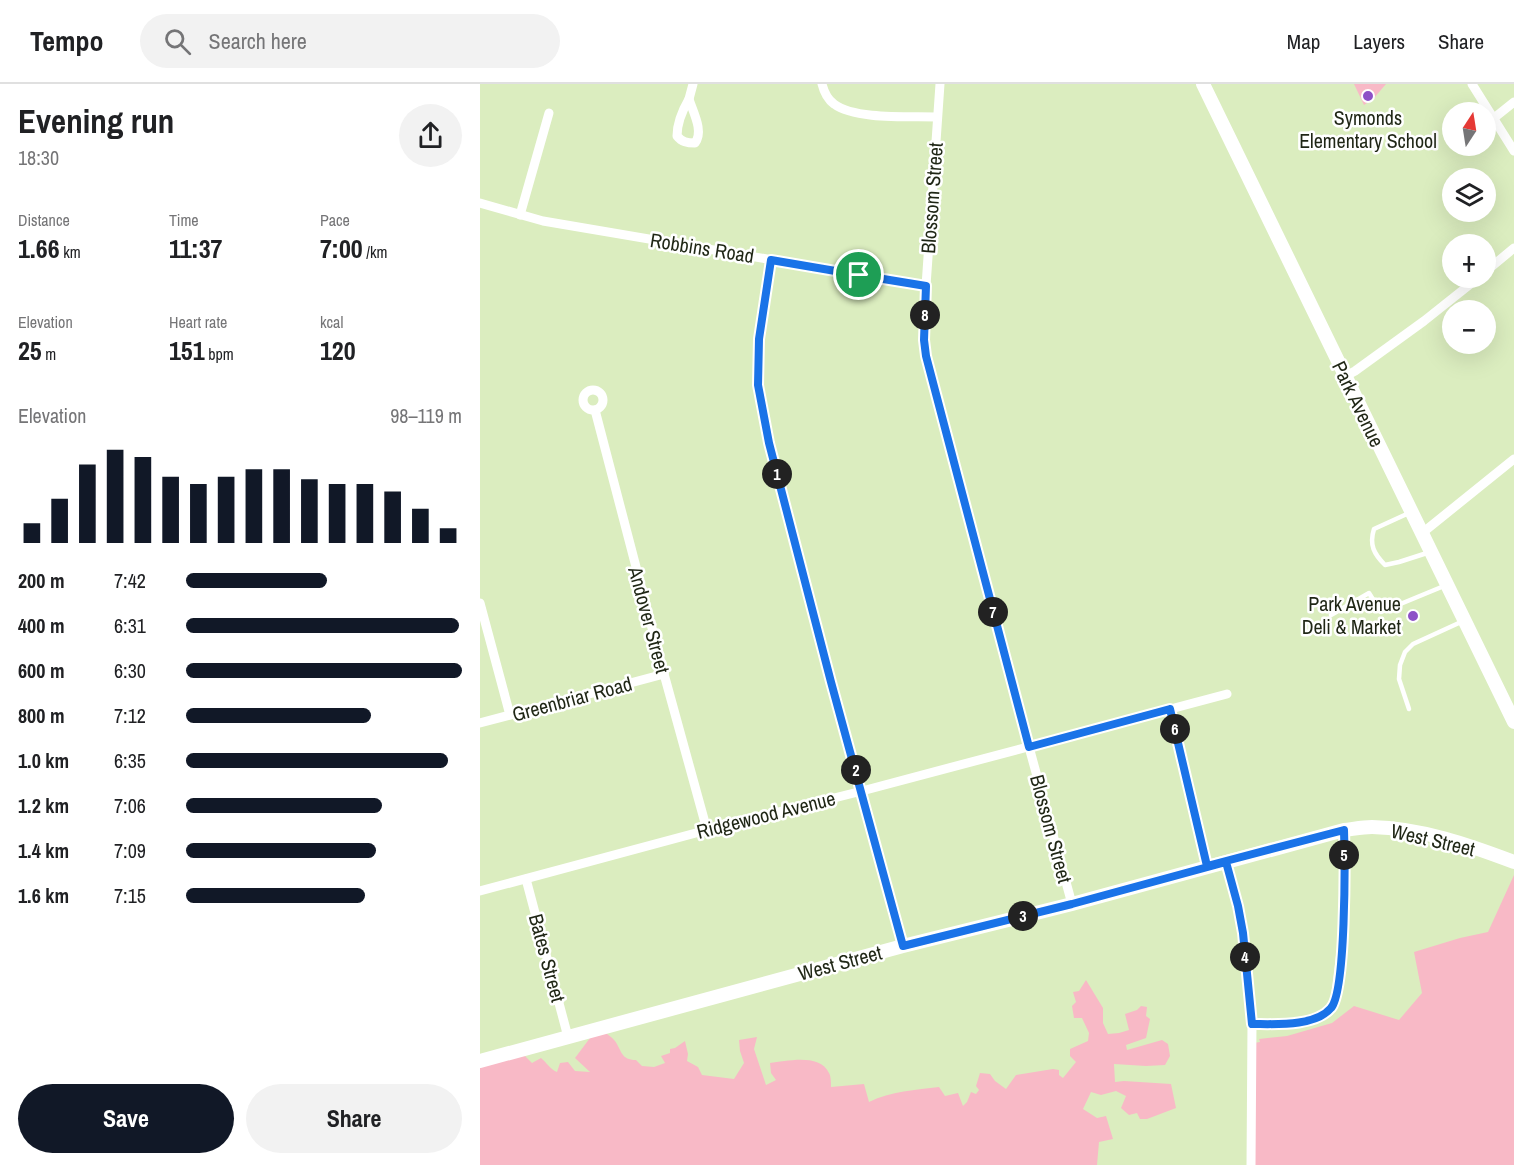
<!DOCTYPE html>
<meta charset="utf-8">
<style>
body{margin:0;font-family:"Archivo Narrow",sans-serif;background:#f2f2f2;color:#202124;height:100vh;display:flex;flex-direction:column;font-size:22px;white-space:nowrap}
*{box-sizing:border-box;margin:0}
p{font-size:20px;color:#757577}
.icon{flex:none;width:33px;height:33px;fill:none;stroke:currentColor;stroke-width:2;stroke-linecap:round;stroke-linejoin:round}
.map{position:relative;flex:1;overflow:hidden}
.details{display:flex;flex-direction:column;background:#fff;width:480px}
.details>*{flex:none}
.needle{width:39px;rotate:12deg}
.buttons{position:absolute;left:962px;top:18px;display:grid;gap:12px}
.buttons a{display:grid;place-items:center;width:54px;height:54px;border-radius:50%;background:#fff;box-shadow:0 6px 24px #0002;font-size:30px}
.pin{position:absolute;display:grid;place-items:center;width:51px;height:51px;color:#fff;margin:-26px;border:3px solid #fff;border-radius:50%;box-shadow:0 2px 6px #0007}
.km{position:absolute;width:30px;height:30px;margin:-15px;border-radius:50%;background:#222;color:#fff;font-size:16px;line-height:30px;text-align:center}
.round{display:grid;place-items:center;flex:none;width:63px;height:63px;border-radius:32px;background:#f2f2f2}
.summary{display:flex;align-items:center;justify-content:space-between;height:102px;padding:0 18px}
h1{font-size:33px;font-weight:700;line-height:45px}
.figures{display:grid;grid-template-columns:repeat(3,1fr);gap:9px;height:102px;padding:6px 18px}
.figures div{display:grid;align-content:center}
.figures b{font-size:26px;font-weight:700}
.figures small{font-size:16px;font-weight:400}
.figures p{font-size:16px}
.chart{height:168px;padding:12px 18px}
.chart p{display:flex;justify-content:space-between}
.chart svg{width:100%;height:108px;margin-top:6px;stroke:#111827;stroke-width:6}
.button{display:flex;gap:12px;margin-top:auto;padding:12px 18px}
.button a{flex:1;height:69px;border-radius:36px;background:#111827;color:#fff;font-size:24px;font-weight:700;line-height:69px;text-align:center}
.button a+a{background:#f2f2f2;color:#202124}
ul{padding:0 18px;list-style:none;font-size:20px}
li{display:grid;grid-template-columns:96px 72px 1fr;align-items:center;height:45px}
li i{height:15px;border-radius:8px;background:#111827}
header{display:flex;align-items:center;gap:36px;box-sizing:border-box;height:84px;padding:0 30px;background:#fff;border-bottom:2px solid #e0e0e0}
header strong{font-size:28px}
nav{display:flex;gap:33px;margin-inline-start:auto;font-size:21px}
.search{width:420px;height:54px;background:#f2f2f2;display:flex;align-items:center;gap:15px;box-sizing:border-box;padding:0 21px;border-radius:33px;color:#757577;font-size:22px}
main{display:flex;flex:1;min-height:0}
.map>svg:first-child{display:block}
.green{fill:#f8b9c6}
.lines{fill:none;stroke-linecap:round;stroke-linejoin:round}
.lane{stroke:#fff;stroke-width:4.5}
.street{stroke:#fff;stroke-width:9}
.secondary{stroke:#fff;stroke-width:14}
.route-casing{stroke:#fff;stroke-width:12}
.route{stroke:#1a73e8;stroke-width:8}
.poi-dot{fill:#8e51c7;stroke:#fff;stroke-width:2}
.labels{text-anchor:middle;stroke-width:5;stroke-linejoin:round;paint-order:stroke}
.poi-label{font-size:20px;fill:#1f2615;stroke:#fff}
.street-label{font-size:20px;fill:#1f2615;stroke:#fff}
</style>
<header>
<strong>Tempo</strong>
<div class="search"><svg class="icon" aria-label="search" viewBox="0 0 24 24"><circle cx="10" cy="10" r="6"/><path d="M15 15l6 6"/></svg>Search here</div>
<nav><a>Map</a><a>Layers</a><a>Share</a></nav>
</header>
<main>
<section class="details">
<div class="summary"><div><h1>Evening run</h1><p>18:30</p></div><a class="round"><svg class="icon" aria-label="share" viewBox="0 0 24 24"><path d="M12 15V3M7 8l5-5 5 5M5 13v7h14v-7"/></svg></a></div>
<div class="figures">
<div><p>Distance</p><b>1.66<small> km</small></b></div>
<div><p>Time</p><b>11:37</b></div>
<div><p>Pace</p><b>7:00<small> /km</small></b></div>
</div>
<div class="figures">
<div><p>Elevation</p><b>25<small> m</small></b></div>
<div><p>Heart rate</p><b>151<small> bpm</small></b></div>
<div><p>kcal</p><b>120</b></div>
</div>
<div class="chart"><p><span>Elevation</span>98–119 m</p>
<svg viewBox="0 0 160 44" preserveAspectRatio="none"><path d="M5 44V36M15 44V26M25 44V12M35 44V6M45 44V9M55 44V17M65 44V20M75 44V17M85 44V14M95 44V14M105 44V18M115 44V20M125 44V20M135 44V23M145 44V30M155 44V38"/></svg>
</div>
<ul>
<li><b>200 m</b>7:42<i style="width:51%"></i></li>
<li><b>400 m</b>6:31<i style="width:99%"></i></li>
<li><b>600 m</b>6:30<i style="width:100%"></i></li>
<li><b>800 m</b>7:12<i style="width:67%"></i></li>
<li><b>1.0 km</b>6:35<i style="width:95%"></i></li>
<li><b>1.2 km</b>7:06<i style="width:71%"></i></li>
<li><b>1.4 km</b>7:09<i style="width:69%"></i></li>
<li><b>1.6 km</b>7:15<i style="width:65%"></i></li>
</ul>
<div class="button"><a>Save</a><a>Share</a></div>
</section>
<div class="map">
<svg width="1034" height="1081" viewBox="0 0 1034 1081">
<rect width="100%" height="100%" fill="#dbedbf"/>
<g class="green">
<path d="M874,0H906L894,14L884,21Z"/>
<path d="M1034,791V1081H774V959L780,958L779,955L807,952L852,939L874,922L919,936L942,909L934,868L980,854L1008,848Z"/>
<path d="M606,896L623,924V939L628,950L639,949L649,946L645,930L657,926L661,922L667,923L666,932L670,935L666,954L646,961L647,966L682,956L688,960L690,972L685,981L666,982L634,980L635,998L644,997L691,1000L696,1024L667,1035H660L657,1029L649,1031L641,1024L646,1012L636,1007L621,1011L611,1008L603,1025L617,1034L626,1032L633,1055L619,1058L617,1081H0V982L43,970L52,979L61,974C66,978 71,986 77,988L80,979L88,978L95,987L110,988L95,974L113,950L123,947C127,950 132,953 135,957C142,967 141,976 156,976L162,982L174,983L185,979L181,972L190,969V965L195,964L205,957L208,970L207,977L218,983L222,991L254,995L264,979L260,967L259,956L277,953L274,965L286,1001L296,996L291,989L290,979C307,977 340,969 349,989C351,992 351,999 351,1003L384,1000L389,1018C411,1007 436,1006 459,1003L465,1012L478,1009L483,1022L487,1018L491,1008L496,1010L499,1006L496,1002L500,989L510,990L515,997L526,1005L536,991L573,985L579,986V991L583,994L596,978L590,972V965L608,957L609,949L602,934H594L592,922L596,918L593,908L599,907Z"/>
</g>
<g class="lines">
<g class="lane">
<path d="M929,429L894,445C889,461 894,470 905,481L919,478L947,469"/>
<path d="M851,531L889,509L901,528L964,502"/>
<path d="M929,625L919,595L920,581L925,568L933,560L981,538"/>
</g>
<g class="street">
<path d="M342,0C344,8 347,15 354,20C375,36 431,32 457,33"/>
<path d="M460,0L446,202L444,257L446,272L549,663L592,820"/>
<path d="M992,0L1034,67"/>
<path d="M209,15C213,28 224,47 215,59C207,59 202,58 197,52C197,38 202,27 209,15Z"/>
<path d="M209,15L213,0"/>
<path d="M1014,34L1034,18"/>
<path d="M0,119L63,137L446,202"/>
<path d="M40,131L69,29"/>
<path d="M291,176L279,255L278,301L289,359L351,598L423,862"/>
<path d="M1005,188L1034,164"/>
<path d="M864,293L875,287L944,237L998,194"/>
<circle cx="113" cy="316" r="10"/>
<path d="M115,326L184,590L227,746"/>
<path d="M941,450L1034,375"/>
<path d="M0,519L30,631"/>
<path d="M690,625L727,782"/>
<path d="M0,639L184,590"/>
<path d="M746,779L758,823L763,849L772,940L771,1081"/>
<path d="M46,795L88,953"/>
<path d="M0,807L227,746L382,707L747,610"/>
<path d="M772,940C799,940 839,945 855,917L863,851L864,746"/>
</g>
<g class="secondary">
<path d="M723,0C828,212 929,426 1034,638"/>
<path d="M0,977L423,862L592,820L864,746C873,745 883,743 892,743C941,744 989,761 1034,778"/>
</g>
</g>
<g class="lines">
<g class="route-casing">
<path id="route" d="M379,191L291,176L279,255L278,301L289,359L351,598L423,862L592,820L746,778L758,822L763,849L772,940C794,940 835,943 851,924C866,907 865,775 864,746L727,782L690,625L549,663L446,272L444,256L446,202L379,191"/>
</g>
<use href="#route" class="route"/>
</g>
<g class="poi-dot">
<circle cx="888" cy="12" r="6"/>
<circle cx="933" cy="532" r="6"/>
</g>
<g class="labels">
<g class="poi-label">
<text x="888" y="41">Symonds<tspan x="888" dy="23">Elementary School</tspan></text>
<text x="921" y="527" text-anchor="end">Park Avenue<tspan x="921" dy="23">Deli &amp; Market</tspan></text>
</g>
<g class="street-label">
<text transform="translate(452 114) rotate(-86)" y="7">Blossom Street</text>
<text transform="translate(222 164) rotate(9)" y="7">Robbins Road</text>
<text transform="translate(878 320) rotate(64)" y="7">Park Avenue</text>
<text transform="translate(169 536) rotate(75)" y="7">Andover Street</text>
<text transform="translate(92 615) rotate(-15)" y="7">Greenbriar Road</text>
<text transform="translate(286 731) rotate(-14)" y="7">Ridgewood Avenue</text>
<text transform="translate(571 745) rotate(75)" y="7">Blossom Street</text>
<text transform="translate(953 756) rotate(13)" y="7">West Street</text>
<text transform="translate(67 874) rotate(75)" y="7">Bates Street</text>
<text transform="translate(360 879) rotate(-15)" y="7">West Street</text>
</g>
</g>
</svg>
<div class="buttons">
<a><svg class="needle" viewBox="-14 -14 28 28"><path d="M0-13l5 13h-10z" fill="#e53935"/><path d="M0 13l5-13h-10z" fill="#757577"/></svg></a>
<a><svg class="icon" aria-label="layers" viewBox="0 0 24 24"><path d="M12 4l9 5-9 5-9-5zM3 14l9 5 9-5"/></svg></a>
<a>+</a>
<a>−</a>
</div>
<div class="pin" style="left:379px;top:191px;background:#1e9e55"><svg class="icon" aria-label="arrive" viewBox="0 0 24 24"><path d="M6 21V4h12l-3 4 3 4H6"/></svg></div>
<b class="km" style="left:297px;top:390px">1</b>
<b class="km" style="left:376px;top:686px">2</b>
<b class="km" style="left:543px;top:832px">3</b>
<b class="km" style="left:765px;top:873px">4</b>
<b class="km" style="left:864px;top:771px">5</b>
<b class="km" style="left:695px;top:645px">6</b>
<b class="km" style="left:513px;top:528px">7</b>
<b class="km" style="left:445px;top:231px">8</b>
</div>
</main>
